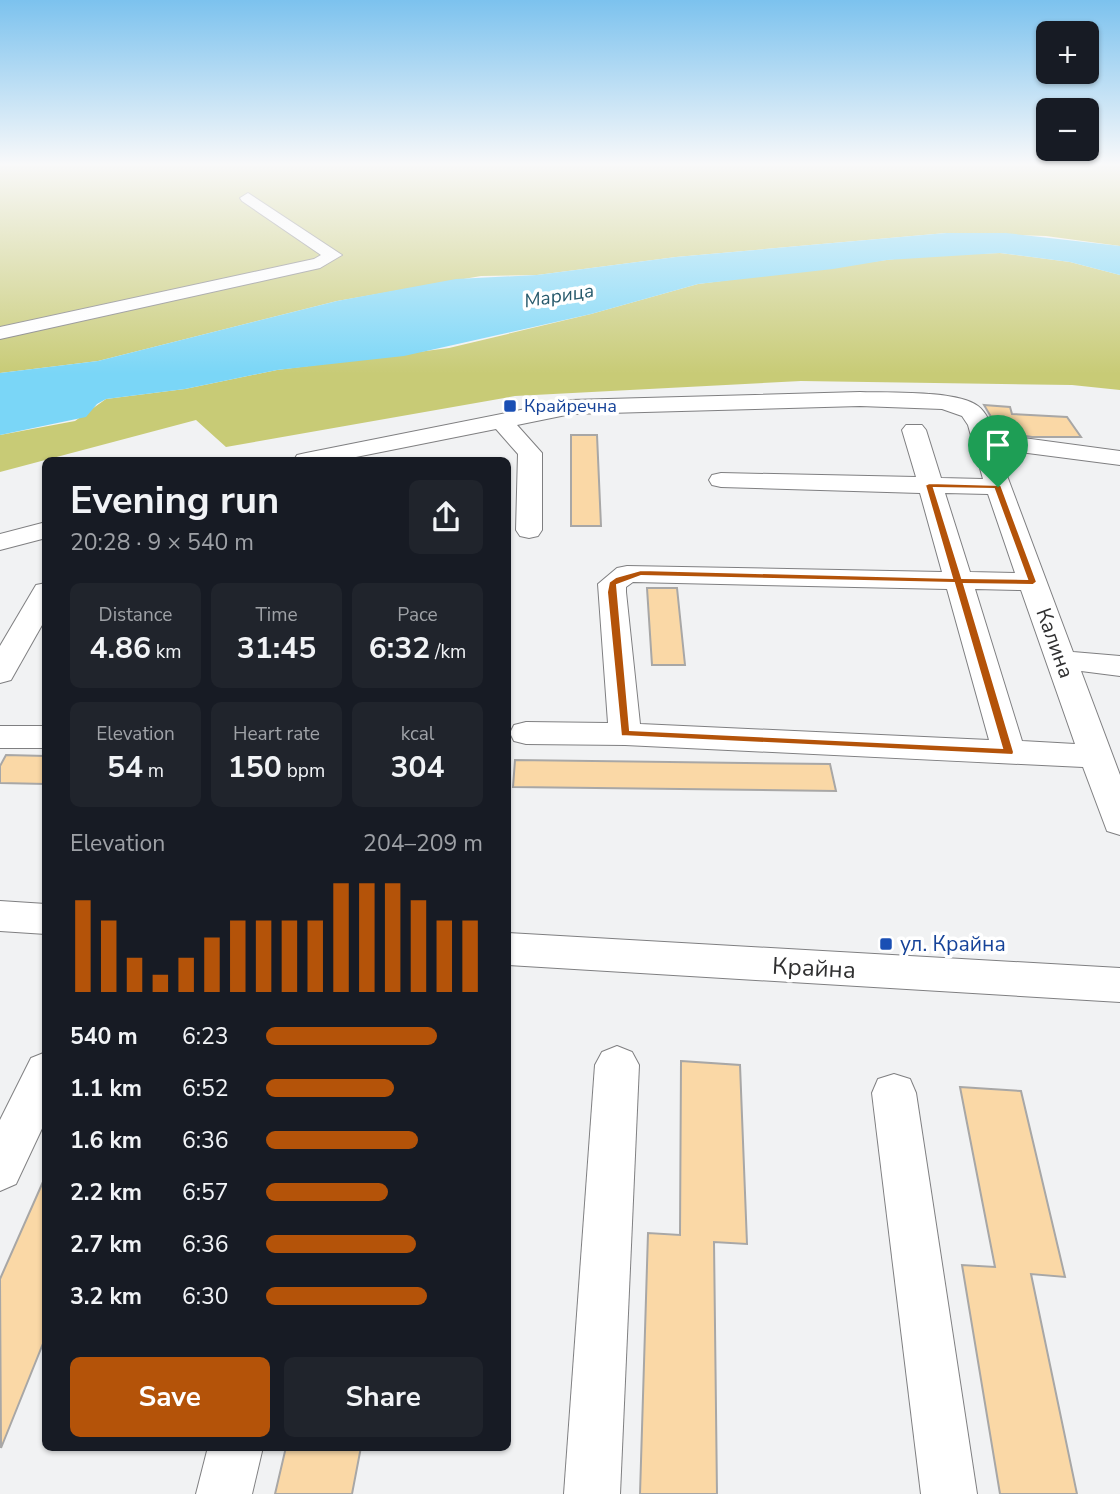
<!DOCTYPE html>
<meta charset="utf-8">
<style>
body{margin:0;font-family:"Nunito Sans",sans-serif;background:#20242c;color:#f1f3f6;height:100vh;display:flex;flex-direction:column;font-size:26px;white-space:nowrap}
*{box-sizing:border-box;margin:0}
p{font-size:23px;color:#9ea1a6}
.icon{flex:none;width:38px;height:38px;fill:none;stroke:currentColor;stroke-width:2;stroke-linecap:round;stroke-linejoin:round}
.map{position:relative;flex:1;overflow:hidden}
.side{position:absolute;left:42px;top:457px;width:469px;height:994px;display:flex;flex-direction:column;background:#171b24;border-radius:10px;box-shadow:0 2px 5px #0004}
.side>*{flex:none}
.fabs{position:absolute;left:1036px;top:21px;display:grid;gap:14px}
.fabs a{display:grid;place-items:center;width:63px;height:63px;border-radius:10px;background:#171b24;box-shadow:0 2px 5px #0004;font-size:35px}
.pin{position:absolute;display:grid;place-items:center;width:60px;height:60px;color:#fff;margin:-72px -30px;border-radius:50% 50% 50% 0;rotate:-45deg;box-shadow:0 0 7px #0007}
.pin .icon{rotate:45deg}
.round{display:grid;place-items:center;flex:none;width:74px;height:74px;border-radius:10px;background:#20242c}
.headline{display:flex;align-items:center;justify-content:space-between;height:119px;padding:0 28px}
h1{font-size:38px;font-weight:700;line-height:52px}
.metrics{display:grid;grid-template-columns:repeat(3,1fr);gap:10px;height:119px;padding:7px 28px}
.metrics div{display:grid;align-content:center;border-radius:10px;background:#20242c;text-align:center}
.metrics b{font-size:30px;font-weight:700}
.metrics small{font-size:19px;font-weight:400}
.metrics p{font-size:19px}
.chart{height:196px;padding:14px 28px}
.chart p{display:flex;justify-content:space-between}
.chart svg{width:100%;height:126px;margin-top:7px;stroke:#b45309;stroke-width:6}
.button{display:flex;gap:14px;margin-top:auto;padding:14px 28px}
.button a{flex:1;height:80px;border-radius:10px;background:#b45309;color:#fff;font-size:28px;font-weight:700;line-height:80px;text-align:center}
.button a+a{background:#20242c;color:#f1f3f6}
ul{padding:0 28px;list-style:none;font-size:23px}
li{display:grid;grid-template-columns:112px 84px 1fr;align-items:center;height:52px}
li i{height:18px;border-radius:9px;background:#b45309}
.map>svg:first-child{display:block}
.green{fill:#c8cb76}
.water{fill:#7ad6f7}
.building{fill:#fad8a6;stroke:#a8a7a6;stroke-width:2}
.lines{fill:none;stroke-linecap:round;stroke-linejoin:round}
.minor-casing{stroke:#7f7f81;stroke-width:2}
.minor{fill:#fff;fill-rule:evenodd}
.route{fill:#b45309;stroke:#fff;stroke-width:2;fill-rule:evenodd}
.transit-dot{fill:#1a4fb4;stroke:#fff;stroke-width:2.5}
.labels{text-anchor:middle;stroke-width:7;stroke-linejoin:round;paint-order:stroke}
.far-transit-label{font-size:18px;fill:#164399;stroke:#fff;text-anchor:start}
.far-water-label{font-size:19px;font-style:italic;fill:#26596b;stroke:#fff}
.street-label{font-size:21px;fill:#303031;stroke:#fff}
.transit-label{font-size:21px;fill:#164399;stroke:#fff;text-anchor:start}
.near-street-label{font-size:24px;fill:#303031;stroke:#fff}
</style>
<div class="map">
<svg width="1120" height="1494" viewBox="0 0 1120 1494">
<rect width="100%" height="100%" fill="#f1f2f3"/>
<g class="green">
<path d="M0,164H1120V246L1046,236L946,233L676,257L537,275L481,276L337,301L98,361L0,373Z"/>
<path d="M1000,253L1070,262L1120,275V390L1072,385L801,381L515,396L226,447L196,420L0,472V435L75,421L106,399L185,389L277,370L449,348L591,314L698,284L918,256Z"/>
</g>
<path class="water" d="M946,233H1006L1120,246V275L1070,262L1000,253L887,260L833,269L698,284L591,314L404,356L277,370L185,389L106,399L97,404L86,417L0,435V373L98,361L337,301L456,279L537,275L676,257Z"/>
<g class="building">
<path d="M984,405L1010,407L1012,414L1067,417L1081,437H1032L1000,432Z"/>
<path d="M571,435H597L601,526H571Z"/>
<path d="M647,588H677L685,665H652Z"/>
<path d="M6,755L46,756V784L0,783V766Z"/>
<path d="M515,760L830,764L836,791L513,787Z"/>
<path d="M681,1061L740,1065L747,1244L714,1242L717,1494H640L648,1233L680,1235Z"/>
<path d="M960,1087L1021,1091L1065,1277L1031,1274L1077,1494H1000L962,1265L995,1267Z"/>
<path d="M46,1175V1336L1,1448L0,1279Z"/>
<path d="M286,1447H361L352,1494H275Z"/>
</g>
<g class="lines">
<g class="minor-casing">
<g id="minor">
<path d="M248,193L342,255L320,268L0,339V327L314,259L321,255L242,201L240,198Z"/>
<path d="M860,392C888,393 956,390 978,406C986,412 992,425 994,434L1120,451V465L997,449L1073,652L1120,656V676L1081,671L1120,775V835L1107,831L1083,767L625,745L526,744L514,741L510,733L514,725L526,722L608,723L598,584L617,568L627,566L942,572L920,493L721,487L712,485L709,480L712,475L721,473L916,477L902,430L906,425H922L926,430L941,478L983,479L968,425L962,416L942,409L860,406L571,414L517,425L542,453V530L538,536L529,538L520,536L516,530L518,454L496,429L341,460H294L297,455L306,453L571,400ZM945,493L988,494L1015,573L970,572ZM633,582L947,589L989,740L640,724L626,592V587ZM975,589L1021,590L1075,744L1022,741Z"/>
<path d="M46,522V538L0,550V534Z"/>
<path d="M46,583V618L11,680L0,683V646L36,585Z"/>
<rect x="0" y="726" width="46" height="22"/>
<path d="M0,901L46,904V934L0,931Z"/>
<path d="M508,933L1120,968V1002L508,965Z"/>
<path d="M617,1046L632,1052L639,1065L620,1494H564L595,1065L602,1052Z"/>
<path d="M46,1052V1120L16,1184L0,1191V1120L31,1058Z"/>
<path d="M894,1074L910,1079L916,1093L977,1494H921L872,1093L878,1079Z"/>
<path d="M208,1447H263L252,1494H196Z"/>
</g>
</g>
<use href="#minor" class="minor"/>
</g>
<linearGradient id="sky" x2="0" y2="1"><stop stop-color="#7cc2ee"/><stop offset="0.44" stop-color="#f9f9fa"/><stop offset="1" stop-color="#f9f9fa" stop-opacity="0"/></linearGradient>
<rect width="1120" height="374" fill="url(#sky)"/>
<path class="route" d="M929,483L1001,485L1037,582L1033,585L964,584L1014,752L1013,755L621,736L607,592L609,582L616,577L641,570L952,578L925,485ZM934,488L994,489L1027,579L962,578ZM641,576L954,583L1002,748L630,730L617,585Z"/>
<g class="transit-dot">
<rect x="503" y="399" width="14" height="14" rx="3.5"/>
<rect x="879" y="937" width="14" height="14" rx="3.5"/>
</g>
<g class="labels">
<g class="far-transit-label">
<text x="524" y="412">Крайречна</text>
</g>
<g class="far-water-label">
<text transform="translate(559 295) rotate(-9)" y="7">Марица</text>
</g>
<g class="street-label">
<text transform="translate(1055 643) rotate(70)" y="7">Калина</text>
</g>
<g class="transit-label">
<text x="900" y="951">ул. Крайна</text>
</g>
<g class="near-street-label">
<text transform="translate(814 968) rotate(3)" y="8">Крайна</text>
</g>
</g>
</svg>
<div class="fabs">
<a>+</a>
<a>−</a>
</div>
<div class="pin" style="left:998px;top:487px;background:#1e9e55"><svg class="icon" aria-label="arrive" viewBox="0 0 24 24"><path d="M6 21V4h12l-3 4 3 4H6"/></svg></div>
<section class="side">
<div class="headline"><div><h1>Evening run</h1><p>20:28 · 9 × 540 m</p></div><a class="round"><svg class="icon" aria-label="share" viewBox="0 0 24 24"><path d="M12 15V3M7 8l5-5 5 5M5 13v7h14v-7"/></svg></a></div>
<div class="metrics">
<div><p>Distance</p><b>4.86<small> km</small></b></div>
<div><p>Time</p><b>31:45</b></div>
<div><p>Pace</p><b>6:32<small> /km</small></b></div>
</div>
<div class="metrics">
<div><p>Elevation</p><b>54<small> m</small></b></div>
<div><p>Heart rate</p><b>150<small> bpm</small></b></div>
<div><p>kcal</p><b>304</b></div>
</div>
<div class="chart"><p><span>Elevation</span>204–209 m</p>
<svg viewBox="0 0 160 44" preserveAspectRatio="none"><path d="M5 44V12M15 44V19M25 44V32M35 44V38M45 44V32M55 44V25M65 44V19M75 44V19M85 44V19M95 44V19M105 44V6M115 44V6M125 44V6M135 44V12M145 44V19M155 44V19"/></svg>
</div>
<ul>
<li><b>540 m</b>6:23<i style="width:79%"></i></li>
<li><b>1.1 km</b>6:52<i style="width:59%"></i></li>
<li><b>1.6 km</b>6:36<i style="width:70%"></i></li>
<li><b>2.2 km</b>6:57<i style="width:56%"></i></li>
<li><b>2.7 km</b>6:36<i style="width:69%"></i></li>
<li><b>3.2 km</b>6:30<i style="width:74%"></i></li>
</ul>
<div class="button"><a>Save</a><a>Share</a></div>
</section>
</div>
